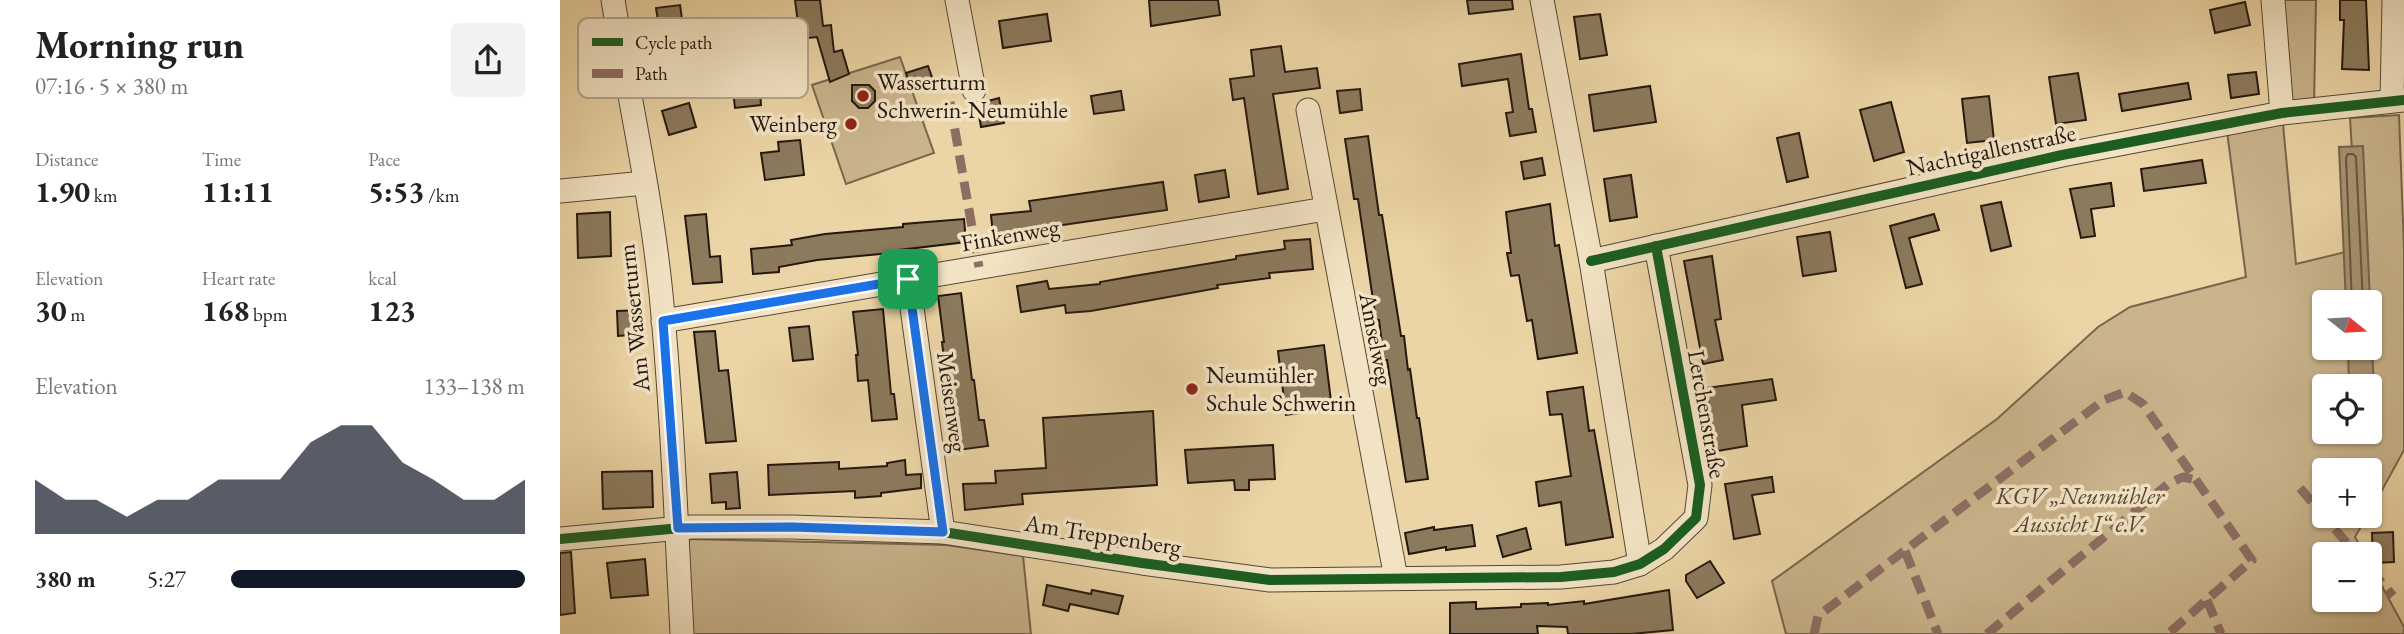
<!DOCTYPE html>
<meta charset="utf-8">
<style>
body{margin:0;font-family:"EB Garamond",serif;background:#f2f2f2;color:#222;height:100vh;display:flex;flex-direction:column;font-size:26px;white-space:nowrap}
*{box-sizing:border-box;margin:0}
p{font-size:23px;color:#767676}
.icon{flex:none;width:38px;height:38px;fill:none;stroke:currentColor;stroke-width:2;stroke-linecap:round;stroke-linejoin:round}
.map{position:relative;flex:1;overflow:hidden}
.drawer{display:flex;flex-direction:column;background:#fff;width:560px}
.drawer>*{flex:none}
.needle{width:46px;rotate:108deg}
.controls{position:absolute;left:1752px;top:290px;display:grid;gap:14px}
.controls a{display:grid;place-items:center;width:70px;height:70px;border-radius:7px;background:#fff;box-shadow:0 2px 5px #0004;font-size:35px}
.pin{position:absolute;display:grid;place-items:center;width:60px;height:60px;color:#fff;margin:-30px;border-radius:14px;box-shadow:0 4px 10px #0006}
.round{display:grid;place-items:center;flex:none;width:74px;height:74px;border-radius:7px;background:#f2f2f2}
.headline{display:flex;align-items:center;justify-content:space-between;height:119px;padding:0 35px}
h1{font-size:38px;font-weight:700;line-height:52px}
.metrics{display:grid;grid-template-columns:repeat(3,1fr);gap:10px;height:119px;padding:7px 35px}
.metrics div{display:grid;align-content:center}
.metrics b{font-size:30px;font-weight:700}
.metrics small{font-size:19px;font-weight:400}
.metrics p{font-size:19px}
.chart{height:196px;padding:14px 35px}
.chart p{display:flex;justify-content:space-between}
.chart svg{width:100%;height:126px;margin-top:7px;fill:#111827;opacity:.7}
ul{padding:0 35px;list-style:none;font-size:23px}
li{display:grid;grid-template-columns:112px 84px 1fr;align-items:center;height:52px}
li i{height:18px;border-radius:9px;background:#111827}
main{display:flex;flex:1;min-height:0}
.map>svg:first-child{display:block}
.green{fill:#c9b48c;stroke:#77664e;stroke-width:2;fill-rule:evenodd}
.water{fill:#a89472;stroke:#74634a;stroke-width:2}
.lines{fill:none;stroke-linecap:round;stroke-linejoin:round}
.shore{stroke:#665640;stroke-width:2}
.building{fill:#8c7a5d;stroke:#25190f;stroke-width:2}
.minor-casing{stroke:#564834;stroke-width:25}
.minor{stroke:#f2e3c4;stroke-width:23}
.quiet{stroke:#8d6e63;stroke-width:9;stroke-dasharray:18 9;stroke-linecap:butt}
.cycleway-casing{stroke:#f2e3c4;stroke-width:15}
.cycleway{stroke:#1b5e20;stroke-width:10}
.route-casing{stroke:#fff;stroke-width:14}
.route{stroke:#1a73e8;stroke-width:9}
.poi-dot{fill:#8f2418;stroke:#f2e3c4;stroke-width:2.5}
.labels{text-anchor:middle;stroke-width:7;stroke-linejoin:round;paint-order:stroke}
.poi-label{font-size:24px;fill:#25190f;stroke:#f2e3c4;text-anchor:start}
.street-label{font-size:24px;fill:#25190f;stroke:#f2e3c4}
.park-label{font-size:24px;font-style:italic;fill:#564834;stroke:#f2e3c4}
.key{fill:#f2e3c4;stroke:#b4a68e;stroke-width:2}
.key-label{font-size:19px;fill:#25190f}
</style>
<main>
<section class="drawer">
<div class="headline"><div><h1>Morning run</h1><p>07:16 · 5 × 380 m</p></div><a class="round"><svg class="icon" aria-label="share" viewBox="0 0 24 24"><path d="M12 15V3M7 8l5-5 5 5M5 13v7h14v-7"/></svg></a></div>
<div class="metrics">
<div><p>Distance</p><b>1.90<small> km</small></b></div>
<div><p>Time</p><b>11:11</b></div>
<div><p>Pace</p><b>5:53<small> /km</small></b></div>
</div>
<div class="metrics">
<div><p>Elevation</p><b>30<small> m</small></b></div>
<div><p>Heart rate</p><b>168<small> bpm</small></b></div>
<div><p>kcal</p><b>123</b></div>
</div>
<div class="chart"><p><span>Elevation</span>133–138 m</p>
<svg viewBox="0 0 160 44" preserveAspectRatio="none"><path d="M0 44V25L10 32L20 32L30 38L40 32L50 32L60 25L70 25L80 25L90 12L100 6L110 6L120 19L130 25L140 32L150 32L160 25V44z"/></svg>
</div>
<ul>
<li><b>380 m</b>5:27<i style="width:100%"></i></li>
</ul>
</section>
<div class="map">
<svg width="1844" height="634" viewBox="0 0 1844 634">
<rect width="100%" height="100%" fill="#ebd4a5"/>
<filter id="stains"><feTurbulence type="fractalNoise" baseFrequency=".00286" numOctaves="4"/><feColorMatrix values="0 0 0 0 .2 0 0 0 0 .09 0 0 0 0 .02 0 0 0 .5 -.17"/></filter>
<radialGradient id="worn" r=".72"><stop offset=".6" stop-color="#630" stop-opacity="0"/><stop offset="1" stop-color="#630" stop-opacity=".3"/></radialGradient>
<g class="green">
<path d="M1713,0H1756L1754,106L1722,113L1736,264L1798,249L1790,118L1839,115L1844,248V450L1810,512V471H1764V516H1807L1795,537L1805,555H1764V600H1810V564L1844,627V634H1226L1212,581L1437,419L1538,327L1570,307L1686,277L1666,124L1722,112ZM1764,303H1810V348H1764ZM1764,387H1810V432H1764Z"/>
<path d="M340,57L374,153L286,184L252,85Z"/>
<path d="M127,539L386,545L463,556L471,634H130Z"/>
</g>
<path class="water" d="M1803,146L1814,389L1810,390V387H1789L1788,348H1810V303H1786L1779,147Z"/>
<g class="lines">
<path class="shore" d="M1792,303L1786,158L1788,154H1793L1796,157L1803,303"/>
</g>
<g class="building">
<path d="M235,0H260L263,26L271,25L274,52L282,50L289,74L270,82L257,37L240,39Z"/>
<path d="M589,0H658L660,15L591,26Z"/>
<path d="M907,0H952L953,9L909,14Z"/>
<path d="M1780,0H1806L1809,70L1782,69L1784,20H1780Z"/>
<path d="M1685,2L1690,25L1655,33L1650,10Z"/>
<path d="M120,5L123,26L118,27L128,67L104,73L99,52L103,51L96,8Z"/>
<path d="M487,14L491,41L443,48L439,21Z"/>
<path d="M1040,14L1047,55L1020,59L1014,17Z"/>
<path d="M721,46L725,72L757,68L760,88L713,94L728,189L698,194L684,98L673,100L670,79L694,76L691,50Z"/>
<path d="M961,54L969,109H972L976,132L950,136L946,113L953,112L948,79L902,86L899,64Z"/>
<path d="M368,66L373,80L351,88L346,73Z"/>
<path d="M1696,72L1699,94L1671,98L1668,75Z"/>
<path d="M1518,73L1526,120L1496,124L1489,77Z"/>
<path d="M199,79L201,105L175,108L172,82Z"/>
<path d="M1628,83L1631,99L1562,111L1559,94Z"/>
<path d="M292,85H309L315,91V101L308,108H299L292,101Z"/>
<path d="M1090,86L1096,122L1034,131L1029,95Z"/>
<path d="M800,89L802,110L780,113L777,91Z"/>
<path d="M561,91L564,110L534,114L531,96Z"/>
<path d="M1429,96L1434,140L1407,143L1402,99Z"/>
<path d="M439,98L444,123L421,127L417,104Z"/>
<path d="M1331,102L1344,152L1314,161L1300,110Z"/>
<path d="M129,103L136,127L109,135L102,111Z"/>
<path d="M1239,133L1248,177L1227,182L1217,138Z"/>
<path d="M808,136L819,215H822L841,336H844L848,370L850,369L857,418H859L868,479L846,482L827,360H824L819,320H816L798,199H794L785,139Z"/>
<path d="M240,140L244,175L205,180L201,153L219,151L218,142Z"/>
<path d="M982,158L985,175L964,179L961,162Z"/>
<path d="M1642,160L1646,183L1584,191L1581,169Z"/>
<path d="M665,170L669,197L639,202L635,175Z"/>
<path d="M1071,175L1077,217L1050,221L1044,179Z"/>
<path d="M603,182L607,210L433,235L431,215L471,211L469,201Z"/>
<path d="M1551,183L1554,206L1531,209L1535,236L1521,238L1510,189Z"/>
<path d="M1441,202L1451,246L1431,251L1421,206Z"/>
<path d="M990,204L995,246L999,245L1017,353L978,359L972,320L967,321L959,275L951,276L947,253H951L946,212Z"/>
<path d="M50,212L51,256L18,258L17,214Z"/>
<path d="M146,214L150,257L160,256L162,282L133,284L125,216Z"/>
<path d="M1374,214L1379,230L1349,238L1362,284L1346,288L1330,226Z"/>
<path d="M404,219L406,242L331,251V253L257,260L219,267V272L193,274L191,249L232,245L231,240L265,234L343,227V224Z"/>
<path d="M1270,232L1276,271L1243,276L1237,237Z"/>
<path d="M750,239L753,269L709,273L710,278L657,285L658,288L531,311L506,313L505,305L461,312L457,286L487,281L489,289L540,284V282L574,276L676,259V256L725,249L724,241Z"/>
<path d="M1152,256L1161,319L1155,320L1163,360L1143,364L1124,261Z"/>
<path d="M401,293L412,380H414L419,420H424L428,446L398,450L388,368H385L382,342H384L378,296Z"/>
<path d="M323,309L331,394H334L337,419L312,421L308,380L298,381L296,355H298L293,312Z"/>
<path d="M82,310L83,334L58,336L57,311Z"/>
<path d="M249,326L253,359L233,361L229,328Z"/>
<path d="M155,331L159,371L168,370L176,441L146,443L134,332Z"/>
<path d="M764,345L772,409L726,415L718,351Z"/>
<path d="M1212,379L1216,400L1182,405L1187,446L1157,451L1146,388Z"/>
<path d="M1023,387L1029,431L1034,430L1053,537L1006,545L1001,502L979,506L976,482L1011,476L1002,414L990,415L987,392Z"/>
<path d="M593,411L597,485L462,494L463,504L405,510L403,484L436,483L435,471L486,468L483,418Z"/>
<path d="M713,445L715,479L689,480V490H675L674,480L628,483L625,450Z"/>
<path d="M345,460L346,475L361,474V488L321,493V496L295,498V491L209,495L208,465L279,462V469L327,466V463Z"/>
<path d="M92,471L93,507L43,509L42,472Z"/>
<path d="M177,472L180,508L166,509V502L152,503L150,474Z"/>
<path d="M1212,477L1214,492L1192,495L1200,534L1174,539L1165,484Z"/>
<path d="M912,525L915,546L886,550V547L849,554L845,533L874,527V530Z"/>
<path d="M966,528L971,549L943,557L937,536Z"/>
<path d="M1833,532L1834,562L1813,563L1812,533Z"/>
<path d="M11,552L15,613L0,615V553Z"/>
<path d="M85,559L88,595L51,598L47,563Z"/>
<path d="M1150,561L1164,583L1137,598L1126,581V575Z"/>
<path d="M487,585L531,594L532,590L563,596L558,614L510,604L508,611L483,605Z"/>
<path d="M1109,590L1113,630L1071,634H1008L1007,627L977,626L978,634H890V603L916,602V609L961,607V604L988,603V605L1024,601V604Z"/>
</g>
<g class="lines">
<g class="minor-casing">
<g id="minor">
<path d="M53,0C69,98 91,195 101,294C112,407 116,521 122,634"/>
<path d="M397,0L414,90"/>
<path d="M982,0L1031,261L1080,564"/>
<path d="M1713,0L1722,113"/>
<path d="M1832,100L1834,0"/>
<path d="M748,110L836,578"/>
<path d="M0,191L85,183"/>
<path d="M1031,261L1502,155L1722,113L1844,100"/>
<path d="M348,279L383,532"/>
<path d="M103,321L765,209"/>
<path d="M0,539L132,527H232L383,532L582,563L710,580L1001,577L1054,572L1080,564L1104,549L1136,518L1140,485L1096,246"/>
</g>
</g>
<use href="#minor" class="minor"/>
<g class="quiet">
<path d="M390,102L419,267"/>
<path d="M1740,488L1797,555"/>
<path d="M1345,551L1378,634"/>
<path d="M1810,569L1833,596"/>
<path d="M1647,600L1661,634"/>
<path d="M1254,634L1258,616L1544,400L1565,392L1583,404L1692,560L1608,634"/>
<path d="M1427,634L1608,484L1623,477L1636,480"/>
</g>
<g class="cycleway-casing">
<g id="cycleway">
<path d="M1031,261L1502,155L1722,113L1844,100"/>
<path d="M0,539L132,527H232L383,532L582,563L710,580L1001,577L1054,572L1080,564L1104,549L1136,518L1140,485L1096,246"/>
</g>
</g>
<use href="#cycleway" class="cycleway"/>
</g>
<g class="lines">
<g class="route-casing">
<path id="route" d="M348,279L383,532L232,527L118,528L103,321Z"/>
</g>
<use href="#route" class="route"/>
</g>
<g class="poi-dot">
<circle cx="303" cy="96" r="7"/>
<circle cx="291" cy="124" r="7"/>
<circle cx="632" cy="389" r="7"/>
</g>
<g class="labels">
<g class="poi-label">
<text x="317" y="90">Wasserturm<tspan x="317" dy="28">Schwerin-Neumühle</tspan></text>
<text x="277" y="132" text-anchor="end">Weinberg</text>
<text x="646" y="383">Neumühler<tspan x="646" dy="28">Schule Schwerin</tspan></text>
</g>
<g class="street-label">
<text transform="translate(1431 150) rotate(-12)" y="8">Nachtigallenstraße</text>
<text transform="translate(450 235) rotate(-10)" y="8">Finkenweg</text>
<text transform="translate(74 318) rotate(-96)" y="8">Am Wasserturm</text>
<text transform="translate(816 339) rotate(79)" y="8">Amselweg</text>
<text transform="translate(392 402) rotate(82)" y="8">Meisenweg</text>
<text transform="translate(1147 414) rotate(80)" y="8">Lerchenstraße</text>
<text transform="translate(543 535) rotate(9)" y="8">Am Treppenberg</text>
</g>
<g class="park-label">
<text x="1520" y="504">KGV „Neumühler<tspan x="1520" dy="28">Aussicht I“ e.V.</tspan></text>
</g>
</g>
<rect x="18" y="18" width="230" height="80" rx="10" class="key"/>
<rect x="32" y="38" width="31" height="8" fill="#1b5e20"/>
<rect x="32" y="69" width="31" height="9" fill="#8d6e63"/>
<g class="key-label">
<text x="75" y="49">Cycle path</text>
<text x="75" y="80">Path</text>
</g>
<rect width="100%" height="100%" filter="url(#stains)"/>
<rect width="100%" height="100%" fill="url(#worn)"/>
</svg>
<div class="controls">
<a><svg class="needle" viewBox="-14 -14 28 28"><path d="M0-13l5 13h-10z" fill="#e53935"/><path d="M0 13l5-13h-10z" fill="#767676"/></svg></a>
<a><svg class="icon" aria-label="locate" viewBox="0 0 24 24"><circle cx="12" cy="12" r="6"/><path d="M12 2v4M12 18v4M2 12h4M18 12h4"/></svg></a>
<a>+</a>
<a>−</a>
</div>
<div class="pin" style="left:348px;top:279px;background:#1e9e55"><svg class="icon" aria-label="arrive" viewBox="0 0 24 24"><path d="M6 21V4h12l-3 4 3 4H6"/></svg></div>
</div>
</main>
